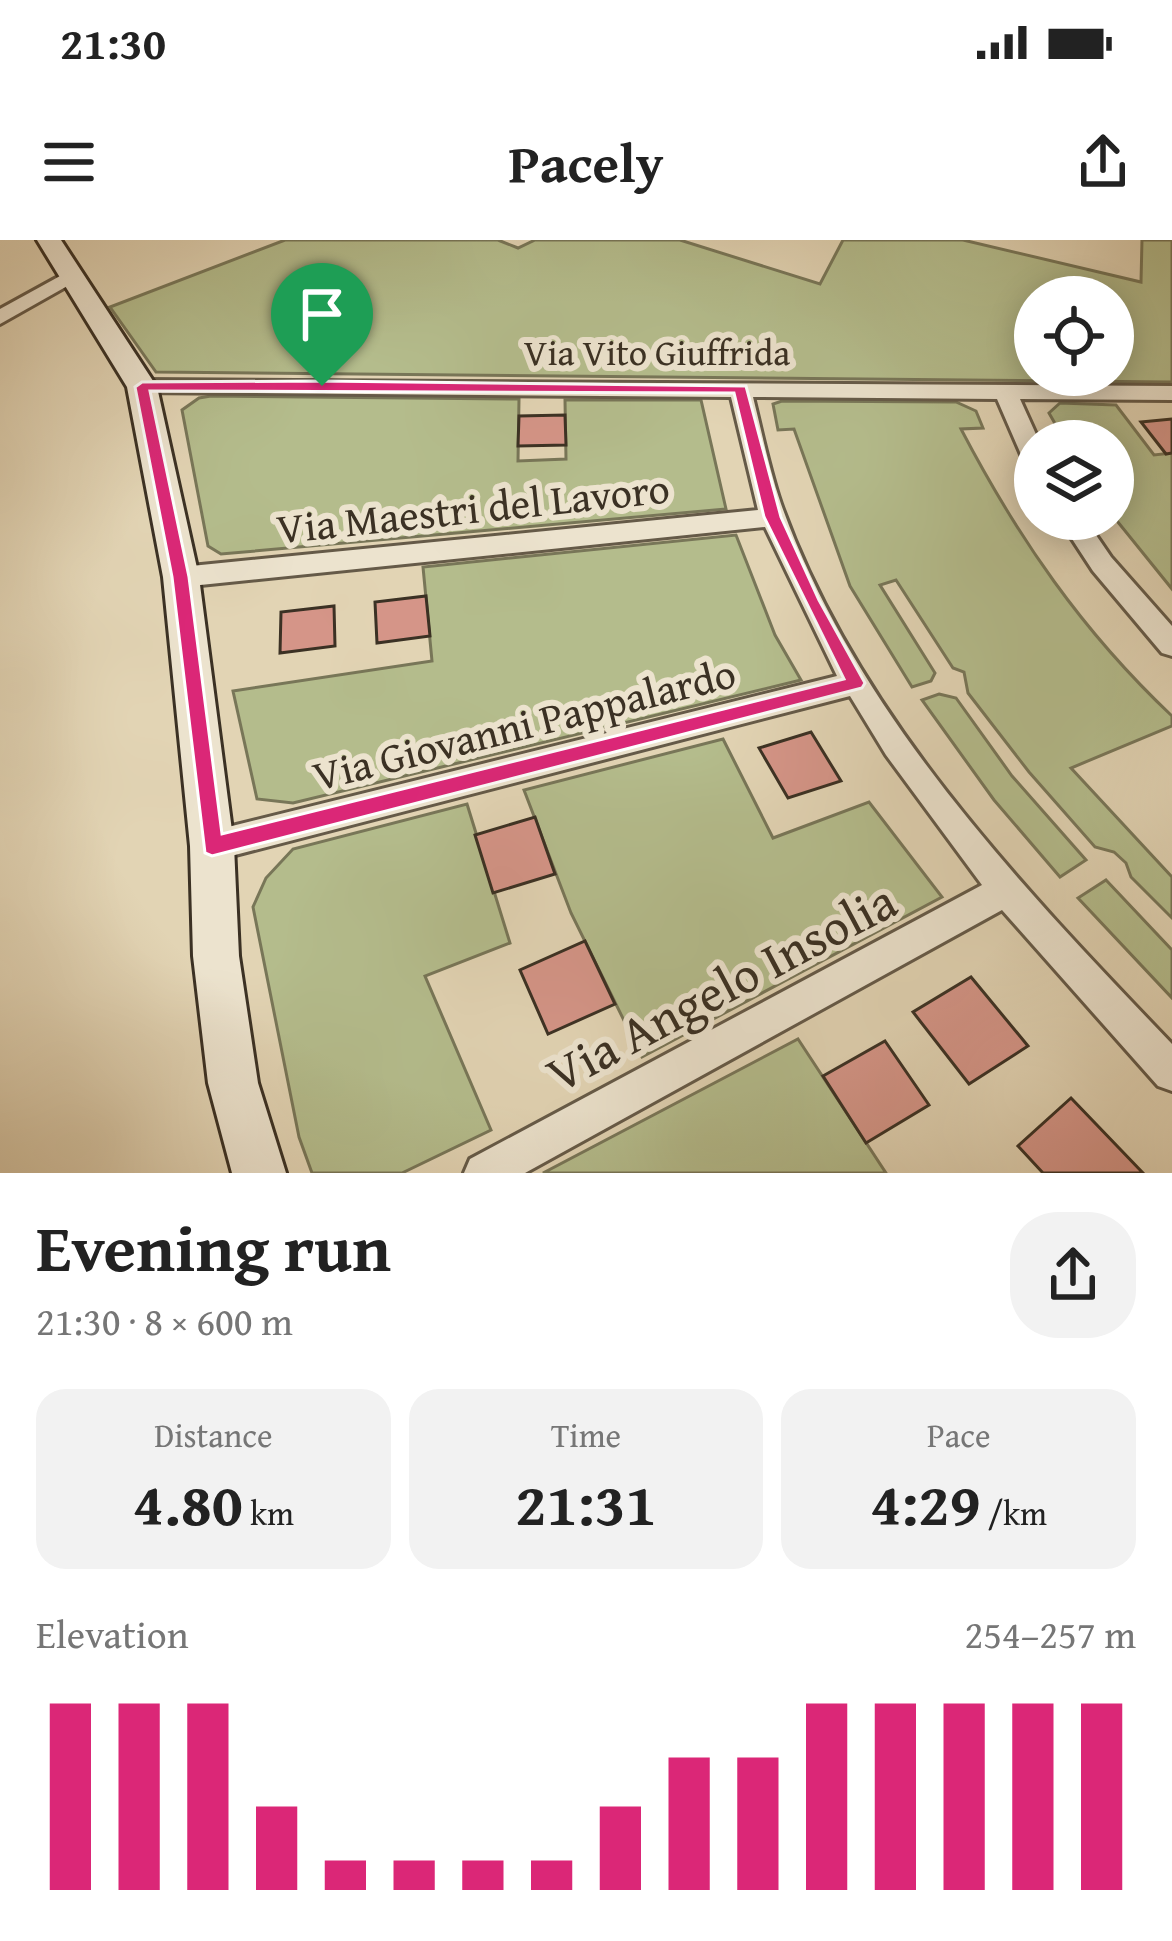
<!DOCTYPE html>
<meta charset="utf-8">
<style>
body{margin:0;font-family:"Gentium Book Plus",serif;background:#f2f2f2;color:#222;height:100vh;display:flex;flex-direction:column;font-size:45px;white-space:nowrap}
*{box-sizing:border-box;margin:0}
p{font-size:39px;color:#767676}
.icon{flex:none;width:66px;height:66px;fill:none;stroke:currentColor;stroke-width:2;stroke-linecap:round;stroke-linejoin:round}
.map{position:relative;height:933px;overflow:hidden}
.panel{display:flex;flex-direction:column;background:#fff;flex:1}
.panel>*{flex:none}
.tools{position:absolute;left:1014px;top:36px;display:grid;gap:24px}
.tools a{display:grid;place-items:center;width:120px;height:120px;border-radius:50%;background:#fff;box-shadow:0 6px 30px #0003;font-size:60px}
.pin{position:absolute;display:grid;place-items:center;width:102px;height:102px;color:#fff;margin:-123px -51px;border-radius:50% 50% 50% 0;rotate:-45deg;box-shadow:0 0 12px #0007}
.pin .icon{rotate:45deg}
.round{display:grid;place-items:center;flex:none;width:126px;height:126px;border-radius:48px;background:#f2f2f2}
.headline{display:flex;align-items:center;justify-content:space-between;height:204px;padding:0 36px}
h1{font-size:66px;font-weight:600;line-height:90px}
.metrics{display:grid;grid-template-columns:repeat(3,1fr);gap:18px;height:204px;padding:12px 36px}
.metrics div{display:grid;align-content:center;border-radius:30px;background:#f2f2f2;text-align:center}
.metrics b{font-size:60px;font-weight:600}
.metrics small{font-size:33px;font-weight:400}
.metrics p{font-size:33px}
.chart{height:336px;padding:24px 36px}
.chart p{display:flex;justify-content:space-between}
.chart svg{width:100%;height:216px;margin-top:12px;stroke:#db2777;stroke-width:6}
.status{display:flex;justify-content:space-between;align-items:center;height:84px;padding:0 60px;background:#fff;direction:ltr}
.status svg{height:33px;fill:currentColor}
header{display:flex;justify-content:space-between;align-items:center;height:156px;padding:0 36px;background:#fff;font-size:54px;font-weight:600}
.map>svg:first-child{display:block}
.green{fill:#b4bc8c;stroke:#787658;stroke-width:3;fill-rule:evenodd}
.building{fill:#d59588;stroke:#3b3124;stroke-width:3}
.lines{fill:none;stroke-linecap:round;stroke-linejoin:round}
.street-casing{stroke:#655a48;stroke-width:6}
.secondary-casing{stroke:#3b3124;stroke-width:6}
.street{fill:#ece3ce;fill-rule:evenodd}
.secondary{fill:#ece3ce;fill-rule:evenodd}
.route{fill:#db2777;stroke:#fff;stroke-width:3;fill-rule:evenodd}
.labels{text-anchor:middle;stroke-width:12;stroke-linejoin:round;paint-order:stroke}
.far-street-label{font-size:36px;fill:#3b3124;stroke:#ece3ce}
.street-label{font-size:42px;fill:#3b3124;stroke:#ece3ce}
.near-street-label{font-size:51px;fill:#3b3124;stroke:#ece3ce}
</style>
<div class="status"><b>21:30</b><svg viewBox="0 0 49 12"><path d="M0 12V9h3v3zM5 12V6h3v6zM10 12V3h3v9zM15 12V0h3v12zM26 1h20v11H26zM47 4h2v5h-2z"/></svg></div>
<header><svg class="icon" aria-label="menu" viewBox="0 0 24 24"><path d="M4 6h16M4 12h16M4 18h16"/></svg>Pacely<svg class="icon" aria-label="share" viewBox="0 0 24 24"><path d="M12 15V3M7 8l5-5 5 5M5 13v7h14v-7"/></svg></header>
<div class="map">
<svg width="1172" height="933" viewBox="0 0 1172 933">
<rect width="100%" height="100%" fill="#e2d4b4"/>
<filter id="stains"><feTurbulence type="fractalNoise" baseFrequency=".00167" numOctaves="4"/><feColorMatrix values="0 0 0 0 .2 0 0 0 0 .09 0 0 0 0 .02 0 0 0 .5 -.17"/></filter>
<radialGradient id="worn" r=".72"><stop offset=".6" stop-color="#630" stop-opacity="0"/><stop offset="1" stop-color="#630" stop-opacity=".3"/></radialGradient>
<g class="green">
<path d="M285,0H498L518,8L535,0H680L820,44L843,0H963L1141,42L1142,0H1172V142L156,132L110,67ZM1035,57H1113V135H1035Z"/>
<path d="M211,156L519,159L518,221L566,219L565,160H701L726,269L221,314L208,306L182,170L199,158Z"/>
<path d="M782,161L956,162L976,171L983,188L961,189C1018,298 1082,391 1172,476V486L1071,528L1172,637V678L1131,637L1126,623L1114,612L1095,607L1029,532L968,453L964,432L953,428L896,340L880,345L935,433L931,441L912,447L850,346L794,189L778,190L773,164Z"/>
<path d="M1060,163L1116,165L1154,215L1172,213V349L1113,276V201H1065L1049,173Z"/>
<path d="M736,295L775,395L801,440L293,563L257,559L233,451L432,421L423,327Z"/>
<path d="M939,454L956,458L1012,536L1086,620L1060,637L994,560L922,460Z"/>
<path d="M723,499L773,598L869,562L942,657L642,817L571,673L524,550Z"/>
<path d="M467,564L510,703L425,736L491,890L402,933H312L299,897L253,667L266,638L293,609Z"/>
<path d="M1106,640L1172,710V758L1078,658Z"/>
<path d="M798,799L886,933H543Z"/>
</g>
<g class="building">
<path d="M565,175L566,205L518,206L519,176Z"/>
<path d="M1172,179V213L1166,214L1141,182Z"/>
<path d="M426,356L430,396L377,403L375,362Z"/>
<path d="M334,366L335,406L280,413L281,372Z"/>
<path d="M811,492L841,541L788,558L759,508Z"/>
<path d="M535,577L555,634L493,653L475,595Z"/>
<path d="M585,701L615,764L548,794L520,730Z"/>
<path d="M971,737L1028,806L969,844L913,772Z"/>
<path d="M885,801L929,865L866,903L823,836Z"/>
<path d="M1071,858L1143,933H1043L1018,906Z"/>
</g>
<g class="lines">
<g class="street-casing">
<g id="street">
<path d="M71,30L78,32V40L0,84V69Z"/>
<path d="M142,140L1172,146V160L1020,159L1039,201H1035V227L1023,219L997,159L753,157C762,193 769,229 781,264C856,474 1021,646 1172,804V851L1158,846L1002,670L525,933H464L470,919L982,645L886,515L850,456L212,621L200,616L195,606L200,596L212,591L837,436L765,287L181,347L167,337L181,327L758,270L731,157L134,152V142Z"/>
<path d="M1059,279H1085L1111,317L1172,386V416L1162,413L1093,331Z"/>
</g>
</g>
<g class="secondary-casing">
<path id="secondary" d="M37,0H61L157,147L199,337L234,606L239,716L258,843L286,933H232L208,843L193,716L190,606L163,337L127,147Z"/>
</g>
<use href="#street" class="street"/>
<use href="#secondary" class="secondary"/>
</g>
<path class="route" d="M322,141L746,146L781,277L819,360L865,443L862,448L212,616L205,613L172,337L135,147L142,142ZM150,151L734,153L764,277L844,439L222,594L189,337Z"/>
<g class="labels">
<g class="far-street-label">
<text x="657" y="125">Via Vito Giuffrida</text>
</g>
<g class="street-label">
<text transform="translate(473 268) rotate(-6)" y="15">Via Maestri del Lavoro</text>
<text transform="translate(524 484) rotate(-14)" y="15">Via Giovanni Pappalardo</text>
</g>
<g class="near-street-label">
<text transform="translate(721 747) rotate(-28)" y="18">Via Angelo Insolia</text>
</g>
</g>
<rect width="100%" height="100%" filter="url(#stains)"/>
<rect width="100%" height="100%" fill="url(#worn)"/>
</svg>
<div class="tools">
<a><svg class="icon" aria-label="locate" viewBox="0 0 24 24"><circle cx="12" cy="12" r="6"/><path d="M12 2v4M12 18v4M2 12h4M18 12h4"/></svg></a>
<a><svg class="icon" aria-label="layers" viewBox="0 0 24 24"><path d="M12 4l9 5-9 5-9-5zM3 14l9 5 9-5"/></svg></a>
</div>
<div class="pin" style="left:322px;top:146px;background:#1e9e55"><svg class="icon" aria-label="arrive" viewBox="0 0 24 24"><path d="M6 21V4h12l-3 4 3 4H6"/></svg></div>
</div>
<section class="panel">
<div class="headline"><div><h1>Evening run</h1><p>21:30 · 8 × 600 m</p></div><a class="round"><svg class="icon" aria-label="share" viewBox="0 0 24 24"><path d="M12 15V3M7 8l5-5 5 5M5 13v7h14v-7"/></svg></a></div>
<div class="metrics">
<div><p>Distance</p><b>4.80<small> km</small></b></div>
<div><p>Time</p><b>21:31</b></div>
<div><p>Pace</p><b>4:29<small> /km</small></b></div>
</div>
<div class="chart"><p><span>Elevation</span>254–257 m</p>
<svg viewBox="0 0 160 44" preserveAspectRatio="none"><path d="M5 44V6M15 44V6M25 44V6M35 44V27M45 44V38M55 44V38M65 44V38M75 44V38M85 44V27M95 44V17M105 44V17M115 44V6M125 44V6M135 44V6M145 44V6M155 44V6"/></svg>
</div>
</section>
